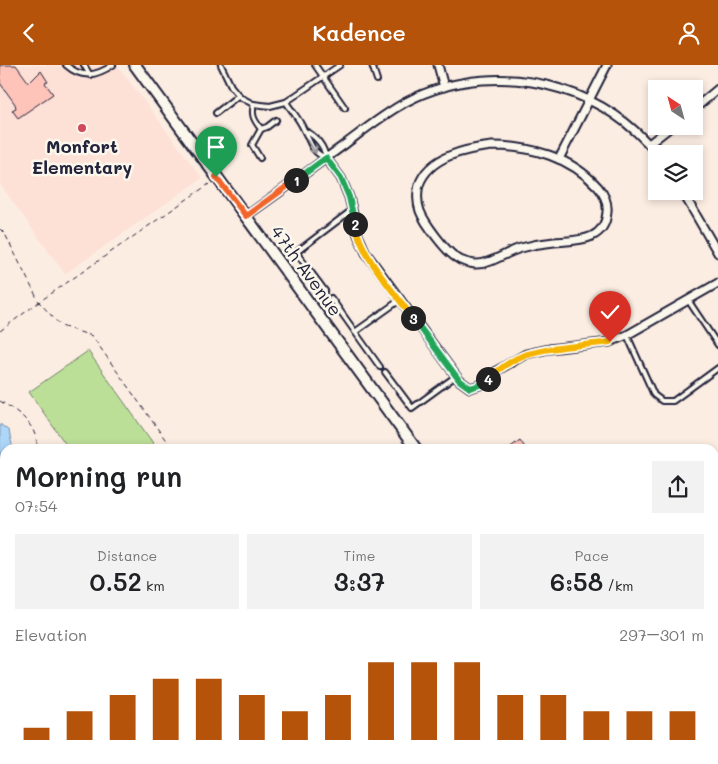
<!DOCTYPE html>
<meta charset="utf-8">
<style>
body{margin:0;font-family:Mali,sans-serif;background:#f2f2f2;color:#202124;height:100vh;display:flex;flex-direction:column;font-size:19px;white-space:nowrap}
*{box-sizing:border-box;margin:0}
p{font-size:16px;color:#757577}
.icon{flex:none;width:28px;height:28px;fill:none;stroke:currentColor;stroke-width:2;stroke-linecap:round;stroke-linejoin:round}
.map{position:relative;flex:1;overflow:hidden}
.sheet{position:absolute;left:0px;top:379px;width:719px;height:321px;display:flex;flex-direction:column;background:#fff;border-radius:15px 15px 0 0;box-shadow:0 2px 8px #0003}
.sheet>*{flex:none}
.needle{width:32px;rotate:324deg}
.tools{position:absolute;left:648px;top:15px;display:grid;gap:10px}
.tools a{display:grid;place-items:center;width:55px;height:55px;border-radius:0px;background:#fff;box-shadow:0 2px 8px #0003;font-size:25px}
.pin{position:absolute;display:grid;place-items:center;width:42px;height:42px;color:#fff;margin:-51px -21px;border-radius:50% 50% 50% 0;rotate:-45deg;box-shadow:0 0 5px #0007}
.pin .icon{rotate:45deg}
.km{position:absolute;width:25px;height:25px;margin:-12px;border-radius:50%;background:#222;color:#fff;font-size:14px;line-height:25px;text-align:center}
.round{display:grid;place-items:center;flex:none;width:52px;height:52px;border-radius:0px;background:#f2f2f2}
.headline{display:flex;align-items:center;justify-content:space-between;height:85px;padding:0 15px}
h1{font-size:28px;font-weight:600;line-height:38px}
.stats{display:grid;grid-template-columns:repeat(3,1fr);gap:8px;height:85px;padding:5px 15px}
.stats div{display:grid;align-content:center;border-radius:0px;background:#f2f2f2;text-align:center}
.stats b{font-size:25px;font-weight:600}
.stats small{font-size:14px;font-weight:400}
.stats p{font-size:14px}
.chart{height:140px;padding:10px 15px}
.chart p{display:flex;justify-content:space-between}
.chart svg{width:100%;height:90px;margin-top:5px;stroke:#b45309;stroke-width:6}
header{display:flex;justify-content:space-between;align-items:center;height:65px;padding:0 15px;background:#b45309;color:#fff;font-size:22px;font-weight:600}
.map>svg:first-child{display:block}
.built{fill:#fde0d6}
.green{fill:#bcdf98;stroke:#6f806a}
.water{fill:#add6f8;stroke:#758eac}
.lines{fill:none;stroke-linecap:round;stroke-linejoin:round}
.stream{stroke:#758eac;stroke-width:2.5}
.building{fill:#fec3b9;stroke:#22223b}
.lane-casing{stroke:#22223b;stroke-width:8}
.street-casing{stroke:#22223b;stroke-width:11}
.secondary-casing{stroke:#22223b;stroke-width:14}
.path{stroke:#22223b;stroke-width:1;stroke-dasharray:5 4;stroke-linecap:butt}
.lane{stroke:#fbf7ec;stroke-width:4}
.street{stroke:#fbf7ec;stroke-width:7}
.secondary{stroke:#fbf7ec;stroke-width:10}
.oneway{stroke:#99979c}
.split-1-casing{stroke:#fff;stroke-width:10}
.split-2-casing{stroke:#fff;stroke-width:10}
.split-3-casing{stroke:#fff;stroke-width:10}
.split-4-casing{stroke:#fff;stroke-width:10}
.split-5-casing{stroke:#fff;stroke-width:10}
.split-1{stroke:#f0652b;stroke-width:6}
.split-2{stroke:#22a559;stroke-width:6}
.split-3{stroke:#f5b400;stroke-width:6}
.split-4{stroke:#22a559;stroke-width:6}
.split-5{stroke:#f5b400;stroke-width:6}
.poi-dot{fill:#d1495b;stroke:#fbf7ec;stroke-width:2}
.labels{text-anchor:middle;stroke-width:5;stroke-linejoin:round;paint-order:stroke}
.poi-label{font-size:18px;font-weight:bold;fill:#22223b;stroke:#fbf7ec}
.street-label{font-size:18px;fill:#22223b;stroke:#fbf7ec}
</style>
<header><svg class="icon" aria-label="back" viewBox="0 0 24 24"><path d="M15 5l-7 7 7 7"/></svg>Kadence<svg class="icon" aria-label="person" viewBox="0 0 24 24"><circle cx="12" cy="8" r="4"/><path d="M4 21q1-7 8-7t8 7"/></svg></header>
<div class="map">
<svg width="718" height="699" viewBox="0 0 718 699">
<rect width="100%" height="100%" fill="#fcede2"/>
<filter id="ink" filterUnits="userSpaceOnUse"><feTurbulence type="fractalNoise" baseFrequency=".02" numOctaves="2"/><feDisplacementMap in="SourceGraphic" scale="10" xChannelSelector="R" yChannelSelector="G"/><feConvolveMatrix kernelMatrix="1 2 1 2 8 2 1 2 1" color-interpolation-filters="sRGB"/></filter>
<g filter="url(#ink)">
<g class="built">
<path d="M0,0H117L202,113L65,209L0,119Z"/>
<path d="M718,425V699H678L675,695H714V428Z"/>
<path d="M447,695H615L618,699H444L448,696Z"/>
</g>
<path class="green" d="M88,286L155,381L152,384H69L29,327Z"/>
<path class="water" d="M0,359L9,366L13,384H5V492L0,486Z"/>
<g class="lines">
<path class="stream" d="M0,525L5,528"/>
</g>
<g class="building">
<path d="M0,0H16L29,18L41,6L48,17L45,18L53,29L18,53L12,45L16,43L15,39L0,18Z"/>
<path d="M520,375L526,384H508Z"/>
</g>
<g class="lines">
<g class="lane-casing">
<g id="lane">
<path d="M66,0C82,14 96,11 113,0"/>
<path d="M84,0L90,10"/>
<path d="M221,0L231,21L240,32L253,39L270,41L286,37L340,0"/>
<path d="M315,0L345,43"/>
<path d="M372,0L377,15"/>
<path d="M286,37C292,46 300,55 304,65C311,78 311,87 326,93C324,81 316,71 305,66"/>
<path d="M254,39C251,50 254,55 261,64L267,62L276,55"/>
<path d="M216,48L239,30"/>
<path d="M260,93L252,80L261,64"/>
<path d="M325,226L298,190V186L352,145"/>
<path d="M331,233L380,302"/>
<path d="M688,235L718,280"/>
<path d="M355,267L400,235"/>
<path d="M627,270L654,330L662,336H673L718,303"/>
<path d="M385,307L412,343L456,311"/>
<path d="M714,597L718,603"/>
<path d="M346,695L347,699"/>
<path d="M454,699L460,695"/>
<path d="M563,699L569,695"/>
</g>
</g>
<g class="street-casing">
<g id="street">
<path d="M438,0L444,22"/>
<path d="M694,44L718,24"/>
<path d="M649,79L672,61"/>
<path d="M492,81C531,81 571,92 598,122C604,129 608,138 607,147C605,177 577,175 554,177C543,178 532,180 521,183C506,187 490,200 475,199C468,198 462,197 457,193C446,187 424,157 420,146C417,138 417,127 419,120C429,91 466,84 492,81Z"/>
<path d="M326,93L341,113L349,132L358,170L366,188L459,315L470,323L480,320L498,305L526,289L549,284L610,277L627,270L718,218"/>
<path d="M559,94L607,0"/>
<path d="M682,126L718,188"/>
<path d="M246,151C279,128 311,104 344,80C364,65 384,49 406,37C453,12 511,8 561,24C599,36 632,58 657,89"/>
<path d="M0,645L5,641"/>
<path d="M206,695L209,699"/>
</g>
</g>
<g class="secondary-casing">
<g id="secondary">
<path d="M135,0L416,384"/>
<path d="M714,403L718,404"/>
<path d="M0,579L5,587"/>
<path d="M78,695L81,699"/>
<path d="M644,695L647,699"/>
<path d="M256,699L261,695"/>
</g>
</g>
<g class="path">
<path d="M0,164L5,169L39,237L61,261L92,271L172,384"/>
<path d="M0,266L39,237L209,119"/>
<path d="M0,336C19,347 38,360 37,384"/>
</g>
<use href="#lane" class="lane"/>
<use href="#street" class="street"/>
<use href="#secondary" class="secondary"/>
</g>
<defs><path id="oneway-shaft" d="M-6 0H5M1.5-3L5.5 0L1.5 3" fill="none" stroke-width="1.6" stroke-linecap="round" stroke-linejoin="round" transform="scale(1.25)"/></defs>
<use class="oneway" href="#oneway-shaft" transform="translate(312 82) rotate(57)"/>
</g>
<g class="lines" filter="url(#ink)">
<g class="split-1-casing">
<path id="split-1" d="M216,112L246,151L296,115"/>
</g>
<g class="split-2-casing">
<path id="split-2" d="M296,115L326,93L341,113L349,132L355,159"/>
</g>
<g class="split-3-casing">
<path id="split-3" d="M355,159C362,193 393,225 413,253"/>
</g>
<g class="split-4-casing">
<path id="split-4" d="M413,253L459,315L470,323L480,320L488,314"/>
</g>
<g class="split-5-casing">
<path id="split-5" d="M488,314C499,304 514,293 528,289C554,281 583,281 610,277"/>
</g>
<use href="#split-1" class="split-1"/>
<use href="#split-2" class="split-2"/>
<use href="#split-3" class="split-3"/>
<use href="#split-4" class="split-4"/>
<use href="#split-5" class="split-5"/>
</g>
<circle class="poi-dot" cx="82" cy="63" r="5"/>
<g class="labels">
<g class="poi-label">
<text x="82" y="88">Monfort<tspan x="82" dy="21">Elementary</tspan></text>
</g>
<g class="street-label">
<text transform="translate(306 206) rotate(54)" y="6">47th Avenue</text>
</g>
</g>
</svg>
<div class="tools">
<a><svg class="needle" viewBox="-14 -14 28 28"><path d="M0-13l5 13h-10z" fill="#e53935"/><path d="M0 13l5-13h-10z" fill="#757577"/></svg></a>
<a><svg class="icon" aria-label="layers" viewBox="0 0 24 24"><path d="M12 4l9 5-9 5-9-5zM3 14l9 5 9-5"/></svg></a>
</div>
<div class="pin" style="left:216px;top:112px;background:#1e9e55"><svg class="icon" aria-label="arrive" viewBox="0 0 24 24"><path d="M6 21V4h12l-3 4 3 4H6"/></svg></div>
<div class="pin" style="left:610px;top:277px;background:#d93025"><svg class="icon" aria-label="check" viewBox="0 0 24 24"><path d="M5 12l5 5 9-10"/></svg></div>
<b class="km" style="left:296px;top:115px">1</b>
<b class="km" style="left:355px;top:159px">2</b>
<b class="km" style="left:413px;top:253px">3</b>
<b class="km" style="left:488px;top:314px">4</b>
<section class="sheet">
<div class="headline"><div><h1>Morning run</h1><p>07:54</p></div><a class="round"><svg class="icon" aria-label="share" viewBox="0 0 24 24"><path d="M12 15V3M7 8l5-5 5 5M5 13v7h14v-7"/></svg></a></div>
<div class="stats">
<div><p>Distance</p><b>0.52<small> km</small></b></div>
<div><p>Time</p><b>3:37</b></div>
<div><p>Pace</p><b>6:58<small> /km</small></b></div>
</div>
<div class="chart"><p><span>Elevation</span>297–301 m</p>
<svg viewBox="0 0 160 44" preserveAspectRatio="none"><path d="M5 44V38M15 44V30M25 44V22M35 44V14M45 44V14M55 44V22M65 44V30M75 44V22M85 44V6M95 44V6M105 44V6M115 44V22M125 44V22M135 44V30M145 44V30M155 44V30"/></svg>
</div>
</section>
</div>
